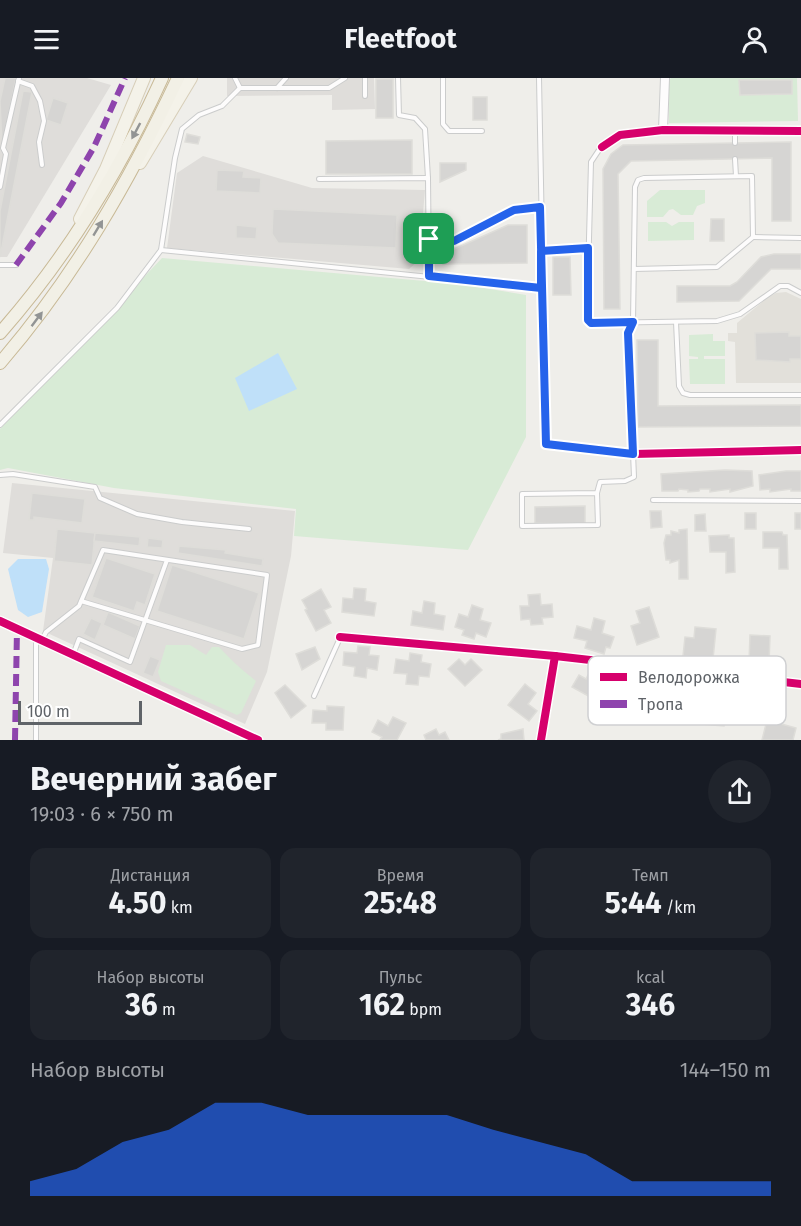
<!DOCTYPE html>
<html lang="ru">
<meta charset="utf-8">
<style>
body{margin:0;font-family:"Fira Sans",sans-serif;background:#20242c;color:#f1f3f6;height:100vh;display:flex;flex-direction:column;font-size:22px;white-space:nowrap}
*{box-sizing:border-box;margin:0}
p{font-size:20px;color:#9ea1a6}
.icon{flex:none;width:33px;height:33px;fill:none;stroke:currentColor;stroke-width:2;stroke-linecap:round;stroke-linejoin:round}
.map{position:relative;height:662px;overflow:hidden}
.panel{display:flex;flex-direction:column;background:#171b24;flex:1}
.panel>*{flex:none}
.scale{position:absolute;left:18px;bottom:15px;width:124px;box-sizing:border-box;padding-left:6px;border:3px solid #5f6368;border-top:0;font-size:16px;line-height:21px;white-space:nowrap;color:#5f6368;-webkit-text-stroke:4px #fff;paint-order:stroke}
.pin{position:absolute;display:grid;place-items:center;width:51px;height:51px;color:#fff;margin:-26px;border-radius:12px;box-shadow:0 3px 9px #0006}
.round{display:grid;place-items:center;flex:none;width:63px;height:63px;border-radius:32px;background:#20242c}
.summary{display:flex;align-items:center;justify-content:space-between;height:102px;padding:0 30px}
h1{font-size:33px;font-weight:700;line-height:45px}
.stats{display:grid;grid-template-columns:repeat(3,1fr);gap:9px;height:102px;padding:6px 30px}
.stats div{display:grid;align-content:center;border-radius:15px;background:#20242c;text-align:center}
.stats b{font-size:30px;font-weight:700}
.stats small{font-size:16px;font-weight:400}
.stats p{font-size:16px}
.chart{height:168px;padding:12px 30px}
.chart p{display:flex;justify-content:space-between}
.chart svg{width:100%;height:108px;margin-top:6px;fill:#2563eb;opacity:.7}
header{display:flex;justify-content:space-between;align-items:center;height:78px;padding:0 30px;background:#171b24;font-size:27px;font-weight:700}
.map>svg:first-child{display:block}
.industrial{fill:#dfddda}
.education{fill:#e2e0da}
.green{fill:#d8ebd6}
.water{fill:#bfe0f9}
.building{fill:#d6d5d3;stroke:#deddd9;stroke-width:1.5}
.lines{fill:none;stroke-linecap:round;stroke-linejoin:round}
.service-casing{stroke:#cbcccc;stroke-width:6}
.minor-casing{stroke:#cbcccc;stroke-width:10}
.primary-casing{stroke:#d7ceb8;stroke-width:14}
.trunk-casing{stroke:#c8b996;stroke-width:14}
.service{stroke:#fdfcfc;stroke-width:4}
.minor{stroke:#fdfcfc;stroke-width:8}
.primary{stroke:#f4f2e9;stroke-width:12}
.trunk{stroke:#f2f0e6;stroke-width:12}
.quiet{stroke:#8e44ad;stroke-width:6;stroke-dasharray:12 6;stroke-linecap:butt}
.cycleway-casing{stroke:#fff;stroke-width:11}
.cycleway{stroke:#d6006c;stroke-width:8}
.oneway{fill:#929494}
.route-casing{stroke:#fff;stroke-width:12}
.route{stroke:#2563eb;stroke-width:8}
.key{fill:#fff;stroke:#cfd0d2;stroke-width:1.5}
.key-label{font-size:16px;fill:#5f6368}
</style>
<header><svg class="icon" aria-label="menu" viewBox="0 0 24 24"><path d="M4 6h16M4 12h16M4 18h16"/></svg>Fleetfoot<svg class="icon" aria-label="person" viewBox="0 0 24 24"><circle cx="12" cy="8" r="4"/><path d="M4 21q1-7 8-7t8 7"/></svg></header>
<div class="map">
<svg width="801" height="662" viewBox="0 0 801 662">
<rect width="100%" height="100%" fill="#efeeea"/>
<g class="industrial">
<path d="M0,0H87L111,7L7,179H0Z"/>
<path d="M227,0H374L375,31L332,32V17L227,18Z"/>
<path d="M203,78L312,110L425,112L419,182L409,191L167,170L177,95Z"/>
<path d="M12,405L295,433L291,478L267,594L245,646L43,553L53,480L3,475Z"/>
</g>
<path class="education" d="M786,214L801,221V305H736L735,264L728,263V255H737V245L767,220L776,215Z"/>
<g class="green">
<path d="M671,0H797L798,43L669,45V2Z"/>
<path d="M660,112H705V125L697,128L693,137H681L673,131L669,132L663,139H647V123Z"/>
<path d="M648,144H666L672,148L679,144H694V162L648,163Z"/>
<path d="M162,180L459,206L526,217V359L468,472L294,458L296,431L114,410L8,390L0,392V351Z"/>
<path d="M713,256V263H725V278H704V281H725V306H690L689,281H698V279L689,278V257Z"/>
<path d="M166,567H190L206,577L212,569H219C230,581 242,592 256,603L241,635L237,637L161,603L158,594Z"/>
</g>
<g class="water">
<path d="M278,275L297,311L249,333L235,300Z"/>
<path d="M18,481H46L49,491L42,534L28,539L18,532L8,491Z"/>
</g>
<g class="building">
<path d="M5,0H16L2,68L0,23Z"/>
<rect x="376" y="1" width="17" height="39"/>
<path d="M739,2H792V16L740,17Z"/>
<path d="M23,13L32,14L0,179V133Z"/>
<rect x="473" y="19" width="14" height="23"/>
<path d="M53,20L68,25L61,47L46,42Z"/>
<path d="M187,56L200,59L198,66L185,64Z"/>
<path d="M412,62V96H326V63Z"/>
<path d="M791,64V143H772V80L631,83L618,96L620,231H604L603,91L611,76L623,67Z"/>
<path d="M440,85H466V92L440,104Z"/>
<path d="M217,92L244,93L243,99L261,100L260,115L216,113Z"/>
<path d="M273,131L397,137L396,170L278,165L272,156Z"/>
<path d="M711,141H724V163H710Z"/>
<path d="M236,147L257,149L256,161L236,160Z"/>
<path d="M508,147H527V185L443,186V176Z"/>
<path d="M774,176H801V191H771L739,223L677,224V208H730L737,204L761,179Z"/>
<path d="M553,179H570L571,217H553Z"/>
<path d="M789,254V258H801V281H790V284L756,282L755,255Z"/>
<path d="M637,262H658V328L801,327V348L638,349Z"/>
<path d="M725,392L752,393L753,408L730,414V411L710,414V411H700L699,413L688,414V412L679,411L678,413H662L661,396Z"/>
<path d="M786,393H801V413H791V411L770,414V411L760,412L759,397Z"/>
<path d="M32,415L85,421L82,445L34,439V442H29Z"/>
<path d="M585,428V445H535V429Z"/>
<path d="M650,433H661L662,449L651,450Z"/>
<rect x="745" y="435" width="11" height="16"/>
<rect x="795" y="435" width="6" height="16"/>
<path d="M705,436L706,453H695V437Z"/>
<path d="M57,451L95,455L92,487L54,483Z"/>
<path d="M687,451L688,501H679V482L670,485V482H666L664,465L666,457H671V453L679,455V452Z"/>
<path d="M763,454H782L783,457H787L788,491H779V470H763Z"/>
<path d="M95,455L140,459L139,468L94,463Z"/>
<path d="M729,457V460H734L735,494L726,495V474H710L709,458Z"/>
<path d="M148,460L163,462L162,470L147,469Z"/>
<path d="M179,468L226,472L225,475L263,481L262,488L178,475Z"/>
<path d="M106,480L155,496L145,527L137,524L134,533L92,519Z"/>
<path d="M172,487L259,515L244,561L157,533Z"/>
<path d="M354,510L366,511L365,523L376,525L374,538L342,534L343,520L353,521Z"/>
<path d="M321,511L331,529L324,532L331,545L316,553L305,532L307,531L302,522Z"/>
<path d="M540,516L541,527L552,526L553,539L542,540L543,546L531,547L530,541L521,542L520,528H529L528,517Z"/>
<path d="M424,523L435,525L434,536L445,538L443,552L411,547L413,533L422,535Z"/>
<path d="M472,527L483,531L480,542L491,545L486,559L476,555L474,561L462,557L464,552L455,549L459,536L468,539Z"/>
<path d="M649,529L659,559L637,567L631,548L640,545L636,533Z"/>
<path d="M108,534L140,548L135,561L103,547Z"/>
<path d="M91,540L102,545L95,562L83,556Z"/>
<path d="M594,540L605,543L602,555L614,559L610,570L606,569L604,576L585,570L587,563L574,560L577,548L591,552Z"/>
<path d="M695,549L716,551L713,581L683,578L685,559L694,560Z"/>
<path d="M750,557L770,558L769,585L749,584Z"/>
<path d="M358,568L370,569L369,577L379,578L377,592L367,590L366,600L354,598L355,589L343,587L344,574L357,575Z"/>
<path d="M315,569L320,581L302,592L296,576Z"/>
<path d="M410,575L422,577L421,584L431,586L429,599L419,598L418,607L406,606L407,596L394,595L396,581L409,583Z"/>
<path d="M150,578L160,582L153,599L143,595Z"/>
<path d="M459,581L465,587L471,581L482,592L465,608L448,591Z"/>
<path d="M589,595L600,601L597,607L608,613L601,625L572,609L579,597L586,601Z"/>
<path d="M525,606L536,615L528,626L537,633L529,643L508,627Z"/>
<path d="M285,607L306,628L291,640L275,615Z"/>
<path d="M713,617L726,618L725,625L733,626L731,639L725,638L724,648L701,646L703,623L712,624Z"/>
<path d="M327,628L344,629L343,652H326V645H312L313,632L327,633Z"/>
<path d="M393,639L406,645L397,662H380L382,659L372,654L378,642L388,648Z"/>
<path d="M767,642L796,650L793,662H762Z"/>
<path d="M436,651L439,657L445,654L449,662H426L424,657Z"/>
<path d="M523,651L524,662H498L501,661V656Z"/>
</g>
<g class="lines">
<g class="service-casing">
<g id="service">
<path d="M235,0L240,10"/>
<path d="M365,0V18"/>
<path d="M398,0L399,37L415,40L425,51L428,100"/>
<path d="M443,0V46L449,53H482"/>
<path d="M539,0L546,366L633,376"/>
<path d="M18,3L32,8L40,23L44,43L39,64L42,87"/>
<path d="M277,10L286,0"/>
<path d="M735,54V65"/>
<path d="M601,69L591,84L587,237L592,245L717,243L740,236L780,208H788L801,215"/>
<path d="M735,81L736,98"/>
<path d="M319,101L428,100L429,198"/>
<path d="M0,109L6,76L3,70L19,0"/>
<path d="M753,159L801,160"/>
<path d="M429,161L455,163L514,132L540,129"/>
<path d="M161,172L541,210"/>
<path d="M0,187H16"/>
<path d="M676,244L679,308L683,315L690,317H801"/>
<path d="M0,347L117,230L161,172L175,80L182,51L199,37L222,28L240,10H329L345,0"/>
<path d="M0,397L13,396L95,409L100,420L137,436L182,444L249,451"/>
<path d="M597,415L598,447L522,448V416L597,415L600,404L625,403L634,399L628,255L633,244L635,109L638,102L644,100L752,98L753,159L717,189L634,191"/>
<path d="M653,422L801,423"/>
<path d="M42,562L46,554L79,528L103,472L267,497L258,567L242,571L81,523"/>
<path d="M73,577L79,561L130,584L167,482"/>
<path d="M314,618L340,560"/>
<path d="M36,662V561"/>
</g>
</g>
<g class="minor-casing">
<g id="minor">
<path d="M663,52L665,0"/>
<path d="M602,69L620,57L663,52L801,53"/>
<path d="M541,173L588,170"/>
<path d="M633,376L801,372"/>
<path d="M0,543L258,662"/>
<path d="M340,559L555,578L541,662"/>
<path d="M555,578L801,606"/>
</g>
</g>
<g class="primary-casing">
<g id="primary">
<path d="M140,85L191,0"/>
<path d="M80,141L106,91L144,0"/>
</g>
</g>
<g class="trunk-casing">
<g id="trunk">
<path d="M0,255C67,179 120,92 162,0"/>
<path d="M0,285C75,198 129,104 178,0"/>
</g>
</g>
<use href="#service" class="service"/>
<use href="#minor" class="minor"/>
<use href="#primary" class="primary"/>
<use href="#trunk" class="trunk"/>
<g class="quiet">
<path d="M16,187L61,125L94,69L125,0"/>
<path d="M15,662L17,551"/>
</g>
<g class="cycleway-casing">
<g id="cycleway">
<path d="M602,69L620,57L663,52L801,53"/>
<path d="M633,376L801,372"/>
<path d="M0,543L258,662"/>
<path d="M340,559L555,578L541,662"/>
<path d="M555,578L801,606"/>
</g>
</g>
<use href="#cycleway" class="cycleway"/>
</g>
<defs><path id="oneway-solid" d="M-6-.8H1V-3.2L6.5 0L1 3.2V.8H-6Z" transform="scale(1.5)"/></defs>
<g class="oneway">
<use href="#oneway-solid" transform="translate(136 53) rotate(118)"/>
<use href="#oneway-solid" transform="translate(98 150) rotate(-59)"/>
<use href="#oneway-solid" transform="translate(37 241) rotate(-53)"/>
</g>
<g class="lines">
<g class="route-casing">
<path id="route" d="M429,161V198L541,210V173L588,170V242L591,245L633,244L628,255L633,376L546,366L540,129L514,132L454,163L429,161"/>
</g>
<use href="#route" class="route"/>
</g>
<rect x="588" y="578" width="198" height="69" rx="9" class="key"/>
<rect x="600" y="595" width="27" height="8" fill="#d6006c"/>
<rect x="600" y="622" width="27" height="8" fill="#8e44ad"/>
<g class="key-label">
<text x="638" y="605">Велодорожка</text>
<text x="638" y="632">Тропа</text>
</g>
</svg>
<div class="scale">100 m</div>
<div class="pin" style="left:429px;top:161px;background:#1e9e55"><svg class="icon" aria-label="arrive" viewBox="0 0 24 24"><path d="M6 21V4h12l-3 4 3 4H6"/></svg></div>
</div>
<section class="panel">
<div class="summary"><div><h1>Вечерний забег</h1><p>19:03 · 6 × 750 m</p></div><a class="round"><svg class="icon" aria-label="share" viewBox="0 0 24 24"><path d="M12 15V3M7 8l5-5 5 5M5 13v7h14v-7"/></svg></a></div>
<div class="stats">
<div><p>Дистанция</p><b>4.50<small> km</small></b></div>
<div><p>Время</p><b>25:48</b></div>
<div><p>Темп</p><b>5:44<small> /km</small></b></div>
</div>
<div class="stats">
<div><p>Набор высоты</p><b>36<small> m</small></b></div>
<div><p>Пульс</p><b>162<small> bpm</small></b></div>
<div><p>kcal</p><b>346</b></div>
</div>
<div class="chart"><p><span>Набор высоты</span>144–150 m</p>
<svg viewBox="0 0 160 44" preserveAspectRatio="none"><path d="M0 44V38L10 33L20 22L30 17L40 6L50 6L60 11L70 11L80 11L90 11L100 17L110 22L120 27L130 38L140 38L150 38L160 38V44z"/></svg>
</div>
</section>
